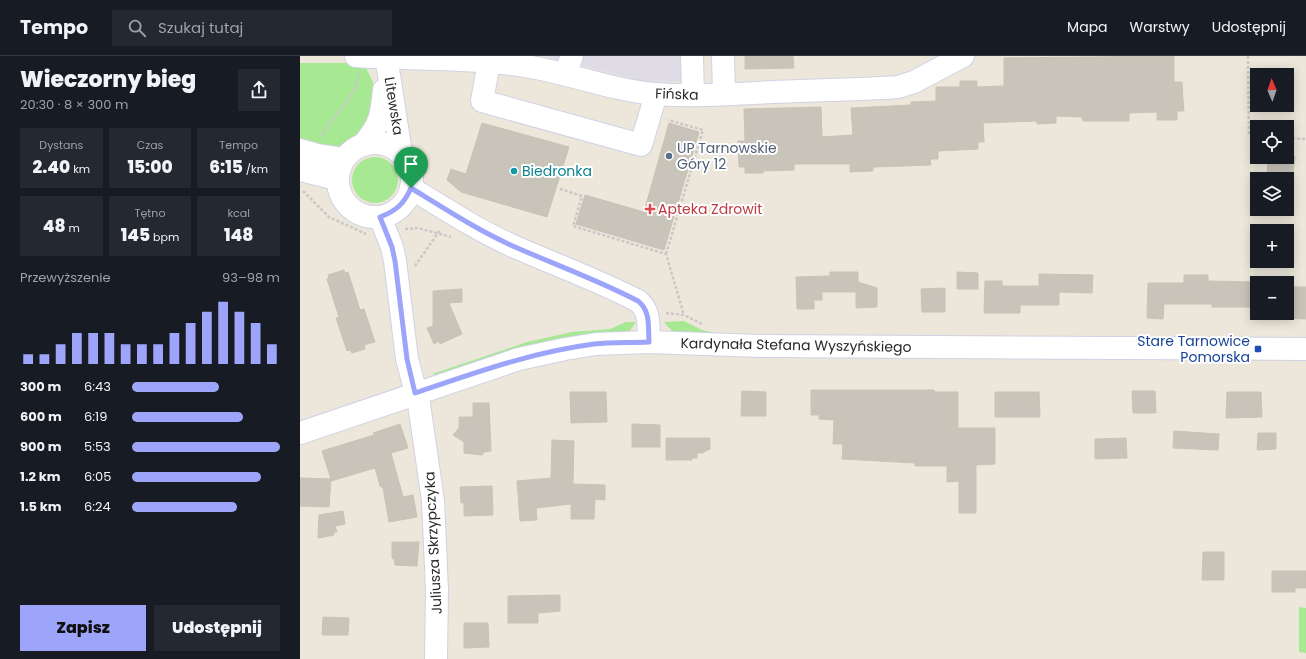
<!DOCTYPE html>
<html lang="pl">
<meta charset="utf-8">
<style>
body{margin:0;font-family:Poppins,sans-serif;background:#242831;color:#f1f3f6;height:100vh;display:flex;flex-direction:column;font-size:15px;white-space:nowrap}
*{box-sizing:border-box;margin:0}
p{font-size:13px;color:#9ea1a6}
.icon{flex:none;width:22px;height:22px;fill:none;stroke:currentColor;stroke-width:2;stroke-linecap:round;stroke-linejoin:round}
.map{position:relative;flex:1;overflow:hidden}
.sheet{display:flex;flex-direction:column;background:#171b24;width:300px}
.sheet>*{flex:none}
.needle{width:26px;rotate:358deg}
.tools{position:absolute;left:950px;top:12px;display:grid;gap:8px}
.tools a{display:grid;place-items:center;width:44px;height:44px;border-radius:0px;background:#171b24;box-shadow:0 2px 10px #0003;font-size:20px}
.pin{position:absolute;display:grid;place-items:center;width:34px;height:34px;color:#fff;margin:-41px -17px;border-radius:50% 50% 50% 0;rotate:-45deg;box-shadow:0 0 4px #0007}
.pin .icon{rotate:45deg}
.round{display:grid;place-items:center;flex:none;width:42px;height:42px;border-radius:0px;background:#242831}
.summary{display:flex;align-items:center;justify-content:space-between;height:68px;padding:0 20px}
h1{font-size:22px;font-weight:800;line-height:30px}
.stats{display:grid;grid-template-columns:repeat(3,1fr);gap:6px;height:68px;padding:4px 20px}
.stats div{display:grid;align-content:center;border-radius:0px;background:#242831;text-align:center}
.stats b{font-size:17px;font-weight:800}
.stats small{font-size:11px;font-weight:400}
.stats p{font-size:11px}
.chart{height:112px;padding:8px 20px}
.chart p{display:flex;justify-content:space-between}
.chart svg{width:100%;height:72px;margin-top:4px;stroke:#9da5fa;stroke-width:6}
.primary-button{display:flex;gap:8px;margin-top:auto;padding:8px 20px}
.primary-button a{flex:1;height:46px;border-radius:0px;background:#9da5fa;color:#111;font-size:16px;font-weight:800;line-height:46px;text-align:center}
.primary-button a+a{background:#242831;color:#f1f3f6}
ul{padding:0 20px;list-style:none;font-size:13px}
li{display:grid;grid-template-columns:64px 48px 1fr;align-items:center;height:30px}
li i{height:10px;border-radius:5px;background:#9da5fa}
header{display:flex;align-items:center;gap:24px;box-sizing:border-box;height:56px;padding:0 20px;background:#171b24;border-bottom:1px solid #363941}
header strong{font-size:19px}
nav{display:flex;gap:22px;margin-inline-start:auto;font-size:14px}
.search{width:280px;height:36px;background:#242831;display:flex;align-items:center;gap:10px;box-sizing:border-box;padding:0 14px;border-radius:0px;color:#9ea1a6;font-size:15px}
main{display:flex;flex:1;min-height:0}
.map>svg:first-child{display:block}
.industrial{fill:#dfdce5}
.green{fill:#a7e893}
.building{fill:#c8c4ba;stroke:#c8c3b4}
.lines{fill:none;stroke-linecap:round;stroke-linejoin:round}
.minor-casing{stroke:#d0d1e4;stroke-width:24}
.path{stroke:#c8c8c8;stroke-width:2.5;stroke-dasharray:3 2;stroke-linecap:butt}
.minor{stroke:#fff;stroke-width:22}
.route-casing{stroke:#fff;stroke-width:8}
.route{stroke:#9da5fa;stroke-width:5}
.service-dot{fill:#5c6f8a;stroke:#fff;stroke-width:1.5}
.culture-dot{fill:#0f9aa8;stroke:#fff;stroke-width:1.5}
.health-dot{fill:#e0444e;stroke:#fff;stroke-width:1.5}
.transit-dot{fill:#1a4fb4;stroke:#fff;stroke-width:1.5}
.labels{text-anchor:middle;stroke-width:4;stroke-linejoin:round;paint-order:stroke}
.street-label{font-size:14px;fill:#2a2a2a;stroke:#fff}
.service-label{font-size:14px;fill:#4e5e75;stroke:#fff;text-anchor:start}
.culture-label{font-size:14px;fill:#0d838f;stroke:#fff;text-anchor:start}
.health-label{font-size:14px;fill:#be3a42;stroke:#fff;text-anchor:start}
.transit-label{font-size:14px;fill:#164399;stroke:#fff;text-anchor:end}
</style>
<header>
<strong>Tempo</strong>
<div class="search"><svg class="icon" aria-label="search" viewBox="0 0 24 24"><circle cx="10" cy="10" r="6"/><path d="M15 15l6 6"/></svg>Szukaj tutaj</div>
<nav><a>Mapa</a><a>Warstwy</a><a>Udostępnij</a></nav>
</header>
<main>
<section class="sheet">
<div class="summary"><div><h1>Wieczorny bieg</h1><p>20:30 · 8 × 300 m</p></div><a class="round"><svg class="icon" aria-label="share" viewBox="0 0 24 24"><path d="M12 15V3M7 8l5-5 5 5M5 13v7h14v-7"/></svg></a></div>
<div class="stats">
<div><p>Dystans</p><b>2.40<small> km</small></b></div>
<div><p>Czas</p><b>15:00</b></div>
<div><p>Tempo</p><b>6:15<small> /km</small></b></div>
</div>
<div class="stats">
<div><b>48<small> m</small></b></div>
<div><p>Tętno</p><b>145<small> bpm</small></b></div>
<div><p>kcal</p><b>148</b></div>
</div>
<div class="chart"><p><span>Przewyższenie</span>93–98 m</p>
<svg viewBox="0 0 160 44" preserveAspectRatio="none"><path d="M5 44V38M15 44V38M25 44V32M35 44V25M45 44V25M55 44V25M65 44V32M75 44V32M85 44V32M95 44V25M105 44V19M115 44V12M125 44V6M135 44V12M145 44V19M155 44V32"/></svg>
</div>
<ul>
<li><b>300 m</b>6:43<i style="width:59%"></i></li>
<li><b>600 m</b>6:19<i style="width:75%"></i></li>
<li><b>900 m</b>5:53<i style="width:100%"></i></li>
<li><b>1.2 km</b>6:05<i style="width:87%"></i></li>
<li><b>1.5 km</b>6:24<i style="width:71%"></i></li>
</ul>
<div class="primary-button"><a>Zapisz</a><a>Udostępnij</a></div>
</section>
<div class="map">
<svg width="1006" height="603" viewBox="0 0 1006 603">
<rect width="100%" height="100%" fill="#ede7db"/>
<path class="industrial" d="M243,0H382V26L342,25Z"/>
<g class="green">
<path d="M0,7H50L66,12L73,26L75,56L59,84L36,94L0,84Z"/>
<circle cx="75" cy="124" r="23"/>
<path d="M384,265L402,274L415,277V280L373,276L364,266Z"/>
<path d="M326,266H336L329,276L138,319L132,318L227,286L272,276L310,273Z"/>
<path d="M999,551L1006,552V597L999,596Z"/>
</g>
<g class="building">
<path d="M445,0H493L494,12L445,13Z"/>
<path d="M874,0V26H882L883,44L884,55H877V64H857V56L829,57V65H783L782,61L756,60V67L737,68V65L683,67L684,86H678V93L638,95V103H630L631,109L573,111V115L550,116V108H494V114L463,115V117H445V111H439L438,85H445L444,53L521,51L522,81L553,79L551,52L611,49V46L636,45V31H660V25H677V31L704,30V2Z"/>
<path d="M182,67L269,91L247,161L161,136L147,124L151,113L166,118Z"/>
<path d="M369,67L399,76L364,194L276,168L285,139L344,156Z"/>
<path d="M968,101H995L992,123H967Z"/>
<path d="M44,214L45,217L48,216L60,254L64,253L75,286L64,289L65,293L52,297L50,294L47,295L36,262L39,261L27,223L29,222L28,219Z"/>
<path d="M530,216H558V226L577,232V251L556,252V236H522V244H514V253H497L496,221L530,220Z"/>
<path d="M657,216L678,217V233H657Z"/>
<path d="M739,218L793,219L792,237L759,236V249H720V257H684L685,225H702V230H739Z"/>
<path d="M884,219H908V225L957,226V251H912V248H864L863,263L847,262L848,227H884Z"/>
<path d="M987,231H1006V263L987,262Z"/>
<path d="M645,232V256H622L621,233Z"/>
<path d="M162,233V246L149,247L162,278L140,288L139,285L134,288L127,272L133,270V235Z"/>
<path d="M511,334H634L635,336H658V372H695V408L676,409V457H659V425L647,426V410H615V407L542,403L543,388H533L534,364L519,363V359H511Z"/>
<path d="M442,335L466,336V360H441Z"/>
<path d="M832,335H855L856,357H833Z"/>
<path d="M270,336H306L307,366L271,367Z"/>
<path d="M695,336H739L740,361H695Z"/>
<path d="M927,336H961L962,361L926,362Z"/>
<path d="M173,347H189L191,395L184,396L182,399L164,397V386L153,379L159,372V361H173Z"/>
<path d="M100,368L108,392L91,397L103,441L113,439L117,461L89,466L83,432L80,430L75,412L31,425V424L29,451L0,450V422L31,423L22,395L74,379L73,377Z"/>
<path d="M332,368L360,369V391H332Z"/>
<path d="M874,375L919,378L918,394L873,392Z"/>
<path d="M958,377H976V393L957,394Z"/>
<path d="M366,382H410V393L402,397H397V402H392V404H366Z"/>
<path d="M826,382L827,402L795,403V383Z"/>
<path d="M252,384L274,385L273,428L305,429V444L295,443L294,463H271V448L236,452L237,464L220,465L217,425L251,422Z"/>
<path d="M192,430L193,459L164,460V447H161L160,431Z"/>
<path d="M43,455L45,468L35,470L37,476H34V479L18,482L19,459Z"/>
<path d="M92,486H119L117,510L95,509L94,503L92,502Z"/>
<path d="M903,496H924V524H902Z"/>
<path d="M972,515H1006V532H995V536H972Z"/>
<path d="M260,539V555L238,557V567H208V540Z"/>
<path d="M23,561L49,562L48,579H22Z"/>
<path d="M164,567H188L189,591L164,592Z"/>
</g>
<g class="lines">
<g class="minor-casing">
<g id="minor">
<path d="M56,0C110,4 165,1 219,9C265,15 309,34 355,38C395,41 434,38 473,36C515,34 556,34 598,31L614,26L663,0"/>
<path d="M86,0L101,97"/>
<path d="M392,0L393,39"/>
<path d="M423,0L424,38"/>
<path d="M189,6L182,45L341,89L356,38"/>
<path d="M265,18L272,0"/>
<circle cx="75" cy="124" r="37"/>
<path d="M63,89C81,67 81,61 84,34"/>
<path d="M0,94L18,99L44,103"/>
<path d="M0,114L37,123"/>
<path d="M111,132C145,153 179,175 215,191C256,209 298,224 338,245C351,255 348,272 349,286"/>
<path d="M80,161L92,191L95,205L107,303L119,348L133,445L137,534L136,603"/>
<path d="M0,377L219,303L265,293L296,288L349,286L460,290L1006,293"/>
</g>
</g>
<g class="path">
<path d="M948,0L949,79H957"/>
<path d="M22,80C32,58 56,43 59,18"/>
<path d="M987,82L1006,83"/>
<path d="M260,133L282,140L273,170L366,198L384,259"/>
<path d="M3,135L29,161L66,178"/>
<path d="M105,173L118,172L151,181"/>
<path d="M366,198L403,74L368,64"/>
<path d="M115,210L140,174"/>
<path d="M366,257L384,259L402,268"/>
</g>
<use href="#minor" class="minor"/>
</g>
<g class="lines">
<g class="route-casing">
<path id="route" d="M111,132C145,153 179,175 215,191C256,209 298,224 338,245C351,255 348,272 349,286C331,287 312,286 294,288C232,296 174,317 115,337L107,303L95,205L92,191L80,161C96,155 104,148 111,132Z"/>
</g>
<use href="#route" class="route"/>
</g>
<circle class="service-dot" cx="369" cy="100" r="4"/>
<circle class="culture-dot" cx="214" cy="115" r="4"/>
<path class="health-dot" d="M348 147h4v4h4v4h-4v4h-4v-4h-4v-4h4z"/>
<rect class="transit-dot" x="954" y="289" width="8" height="8" rx="2"/>
<g class="labels">
<g class="street-label">
<text transform="translate(377 38) rotate(2)" y="5">Fińska</text>
<text transform="translate(94 50) rotate(81)" y="5">Litewska</text>
<text transform="translate(496 289) rotate(1)" y="5">Kardynała Stefana Wyszyńskiego</text>
<text transform="translate(133 487) rotate(-93)" y="5">Juliusza Skrzypczyka</text>
</g>
<g class="service-label">
<text x="377" y="97">UP Tarnowskie<tspan x="377" dy="16">Góry 12</tspan></text>
</g>
<g class="culture-label">
<text x="222" y="120">Biedronka</text>
</g>
<g class="health-label">
<text x="358" y="158">Apteka Zdrowit</text>
</g>
<g class="transit-label">
<text x="950" y="290">Stare Tarnowice<tspan x="950" dy="16">Pomorska</tspan></text>
</g>
</g>
</svg>
<div class="tools">
<a><svg class="needle" viewBox="-14 -14 28 28"><path d="M0-13l5 13h-10z" fill="#e53935"/><path d="M0 13l5-13h-10z" fill="#9ea1a6"/></svg></a>
<a><svg class="icon" aria-label="locate" viewBox="0 0 24 24"><circle cx="12" cy="12" r="6"/><path d="M12 2v4M12 18v4M2 12h4M18 12h4"/></svg></a>
<a><svg class="icon" aria-label="layers" viewBox="0 0 24 24"><path d="M12 4l9 5-9 5-9-5zM3 14l9 5 9-5"/></svg></a>
<a>+</a>
<a>−</a>
</div>
<div class="pin" style="left:111px;top:132px;background:#1e9e55"><svg class="icon" aria-label="arrive" viewBox="0 0 24 24"><path d="M6 21V4h12l-3 4 3 4H6"/></svg></div>
</div>
</main>
